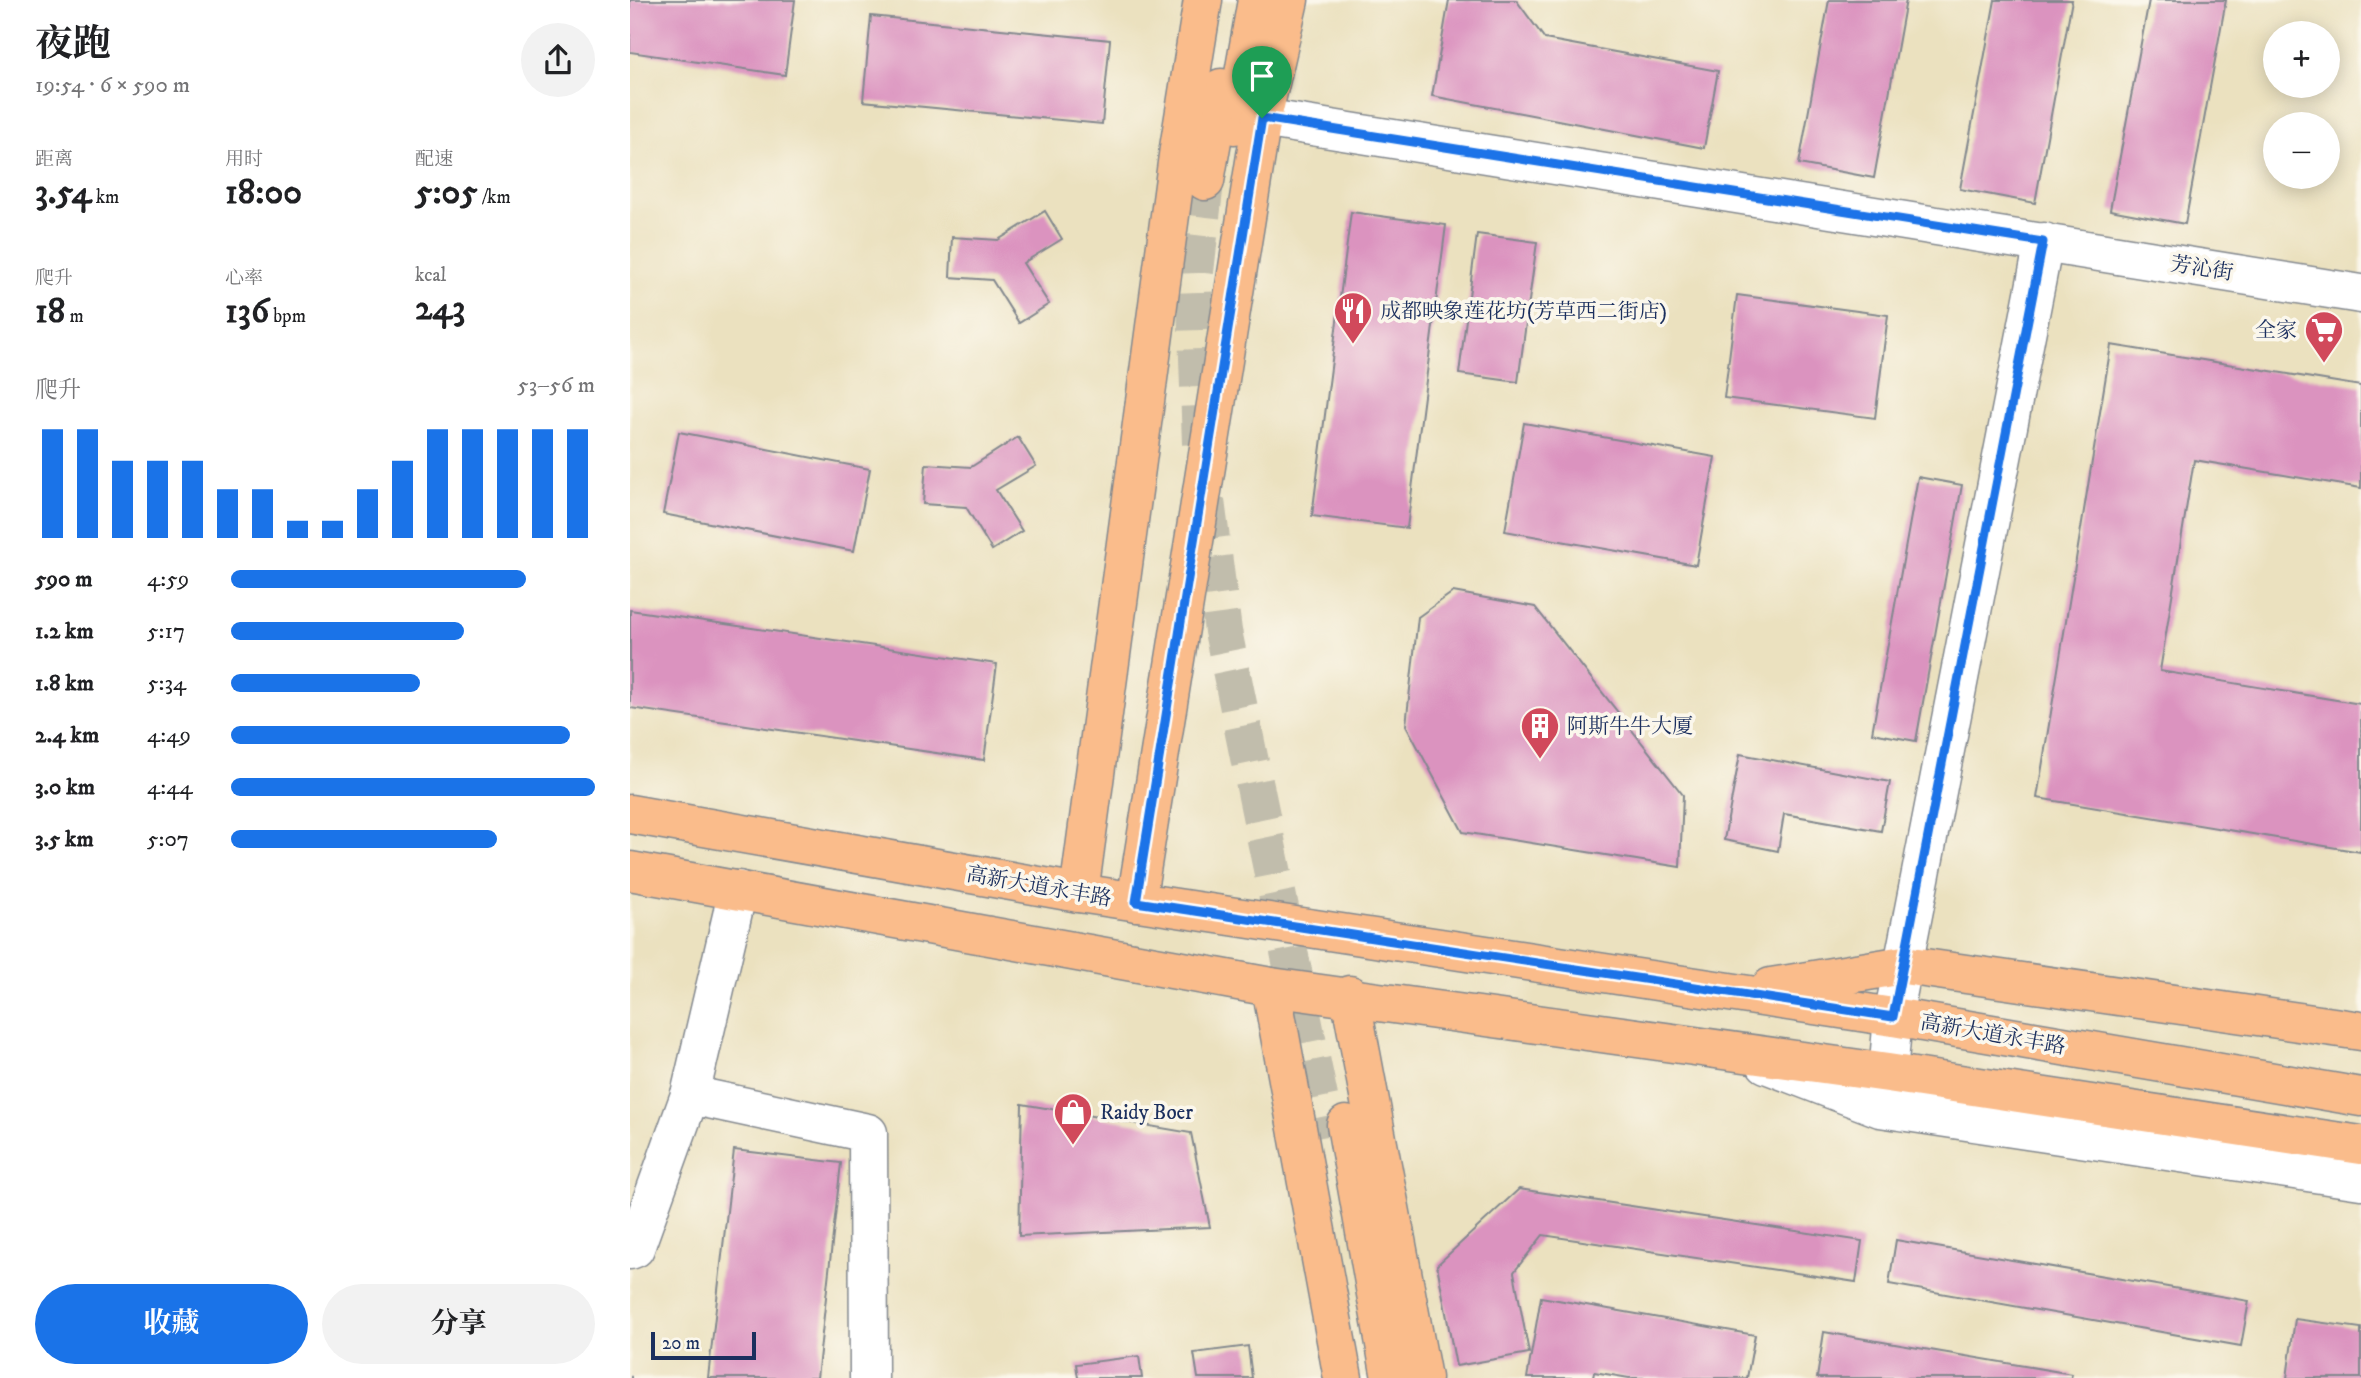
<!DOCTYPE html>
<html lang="zh">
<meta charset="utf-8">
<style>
body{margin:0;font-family:"IM FELL DW Pica","Noto Serif SC",serif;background:#f2f2f2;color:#202124;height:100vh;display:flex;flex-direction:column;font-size:26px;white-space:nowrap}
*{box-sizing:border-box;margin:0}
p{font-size:23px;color:#757577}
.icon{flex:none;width:38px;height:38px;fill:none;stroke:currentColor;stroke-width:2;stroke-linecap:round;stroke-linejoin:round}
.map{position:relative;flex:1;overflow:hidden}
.side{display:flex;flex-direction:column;background:#fff;width:630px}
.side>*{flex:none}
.buttons{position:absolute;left:1633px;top:21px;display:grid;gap:14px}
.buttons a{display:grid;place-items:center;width:77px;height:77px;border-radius:50%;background:#fff;box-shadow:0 4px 18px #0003;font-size:35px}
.scale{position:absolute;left:21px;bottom:18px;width:105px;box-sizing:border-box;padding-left:7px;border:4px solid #1b2f5e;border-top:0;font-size:19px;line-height:24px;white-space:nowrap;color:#1b2f5e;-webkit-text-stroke:5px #fbf7ec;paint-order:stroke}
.pin{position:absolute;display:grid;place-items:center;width:60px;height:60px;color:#fff;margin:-72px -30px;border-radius:50% 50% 50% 0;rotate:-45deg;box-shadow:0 0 7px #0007}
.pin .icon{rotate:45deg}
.round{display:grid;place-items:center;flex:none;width:74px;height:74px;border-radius:37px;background:#f2f2f2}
.summary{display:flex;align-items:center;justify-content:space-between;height:119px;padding:0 35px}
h1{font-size:38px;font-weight:700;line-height:52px}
.stats{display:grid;grid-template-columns:repeat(3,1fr);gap:10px;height:119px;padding:7px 35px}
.stats div{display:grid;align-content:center}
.stats b{font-size:35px;font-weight:700}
.stats small{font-size:19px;font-weight:400}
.stats p{font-size:19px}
.chart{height:196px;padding:14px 35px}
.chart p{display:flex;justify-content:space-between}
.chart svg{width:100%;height:126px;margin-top:7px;stroke:#1a73e8;stroke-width:6}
.primary-button{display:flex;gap:14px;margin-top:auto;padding:14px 35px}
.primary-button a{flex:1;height:80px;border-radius:42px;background:#1a73e8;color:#fff;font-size:28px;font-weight:700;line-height:80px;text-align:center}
.primary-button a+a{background:#f2f2f2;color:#202124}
ul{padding:0 35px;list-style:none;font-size:23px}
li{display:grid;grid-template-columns:112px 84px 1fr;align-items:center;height:52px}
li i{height:18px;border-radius:9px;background:#1a73e8}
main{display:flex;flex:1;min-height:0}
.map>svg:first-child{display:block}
.building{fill:#db93bf}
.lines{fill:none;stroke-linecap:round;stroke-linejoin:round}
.major-tunnel{stroke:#c1bdac;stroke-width:38;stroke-dasharray:38 19;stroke-linecap:butt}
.minor-casing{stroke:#83888e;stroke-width:41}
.major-casing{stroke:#83888e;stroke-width:41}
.path{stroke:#83888e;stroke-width:4.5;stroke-dasharray:2 5;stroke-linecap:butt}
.minor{stroke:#fff;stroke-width:38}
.major{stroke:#fabc8b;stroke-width:38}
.route-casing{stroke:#fff;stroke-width:14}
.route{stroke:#1a73e8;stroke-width:9}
.labels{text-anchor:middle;stroke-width:7;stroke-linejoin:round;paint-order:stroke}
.street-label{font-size:21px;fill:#1b2f5e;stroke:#fbf7ec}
.poi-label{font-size:21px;fill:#1b2f5e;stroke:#fbf7ec;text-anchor:start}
</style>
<main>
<section class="side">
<div class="summary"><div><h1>夜跑</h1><p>19:54 · 6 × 590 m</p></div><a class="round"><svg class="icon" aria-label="share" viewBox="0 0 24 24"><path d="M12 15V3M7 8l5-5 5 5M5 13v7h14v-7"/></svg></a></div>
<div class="stats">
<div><p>距离</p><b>3.54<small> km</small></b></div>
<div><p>用时</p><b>18:00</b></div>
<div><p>配速</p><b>5:05<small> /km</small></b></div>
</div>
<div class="stats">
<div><p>爬升</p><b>18<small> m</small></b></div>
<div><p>心率</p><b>136<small> bpm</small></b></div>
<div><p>kcal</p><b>243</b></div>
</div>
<div class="chart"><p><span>爬升</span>53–56 m</p>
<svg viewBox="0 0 160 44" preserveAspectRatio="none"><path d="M5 44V6M15 44V6M25 44V17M35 44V17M45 44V17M55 44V27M65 44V27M75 44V38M85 44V38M95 44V27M105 44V17M115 44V6M125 44V6M135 44V6M145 44V6M155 44V6"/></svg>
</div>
<ul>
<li><b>590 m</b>4:59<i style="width:81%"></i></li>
<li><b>1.2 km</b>5:17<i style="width:64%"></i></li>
<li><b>1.8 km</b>5:34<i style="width:52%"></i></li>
<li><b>2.4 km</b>4:49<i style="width:93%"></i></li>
<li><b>3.0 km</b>4:44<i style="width:100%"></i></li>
<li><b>3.5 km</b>5:07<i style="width:73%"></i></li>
</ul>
<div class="primary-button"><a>收藏</a><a>分享</a></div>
</section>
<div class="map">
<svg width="1731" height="1378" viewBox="0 0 1731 1378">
<rect width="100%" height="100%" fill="#fbf7ec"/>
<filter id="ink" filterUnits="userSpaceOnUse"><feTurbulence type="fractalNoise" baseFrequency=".0143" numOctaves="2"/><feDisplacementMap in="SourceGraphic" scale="14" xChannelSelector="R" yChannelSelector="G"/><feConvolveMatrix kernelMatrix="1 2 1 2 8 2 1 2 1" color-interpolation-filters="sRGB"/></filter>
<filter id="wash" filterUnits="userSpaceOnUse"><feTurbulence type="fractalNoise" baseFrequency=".00686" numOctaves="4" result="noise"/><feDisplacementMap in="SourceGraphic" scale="28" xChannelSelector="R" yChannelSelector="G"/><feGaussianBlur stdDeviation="1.57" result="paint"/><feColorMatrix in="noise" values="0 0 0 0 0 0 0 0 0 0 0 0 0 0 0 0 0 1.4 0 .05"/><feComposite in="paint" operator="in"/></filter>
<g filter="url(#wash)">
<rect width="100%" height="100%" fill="#ebe1bf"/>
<g id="blocks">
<g class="building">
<path d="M0,0H165L155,75L0,52Z"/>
<path d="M819,0H886L915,39L1088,71L1074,148L802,96Z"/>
<path d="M1199,0H1276L1244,178L1169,164Z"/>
<path d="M1365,0H1442L1405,203L1330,189Z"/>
<path d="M1519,0H1596L1555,224L1480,210Z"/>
<path d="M241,16L480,40L472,124L233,101Z"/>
<path d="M415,211L432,239L393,263L419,304L389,323L362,280L320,277L322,237L368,240Z"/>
<path d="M721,212L816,225L777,528L682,516Z"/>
<path d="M847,234L907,242L888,382L829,374Z"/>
<path d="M1107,295L1258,315L1245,418L1094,398Z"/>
<path d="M1481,345L1731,386V488L1564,460L1530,671L1731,704V852L1407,798Z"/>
<path d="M894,423L1085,457L1066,565L875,531Z"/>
<path d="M49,432L240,469L224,551L33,514Z"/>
<path d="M388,437L406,466L366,490L392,531L362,550L336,507L293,504L296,464L341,467Z"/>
<path d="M1288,477L1332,485L1286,741L1242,733Z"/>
<path d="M823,592L905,607L1053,795L1050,867L833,832L776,725L788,617Z"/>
<path d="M0,610L367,664L354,760L0,708Z"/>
<path d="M1110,754L1260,782L1251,831L1154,814L1148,851L1094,840Z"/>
<path d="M392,1104L561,1133L580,1227L389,1236Z"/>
<path d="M104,1150L211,1163L187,1378H78Z"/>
<path d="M889,1189L1232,1241L1226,1282L913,1235L884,1272L899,1353L826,1366L807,1265Z"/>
<path d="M1266,1240L1619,1301L1611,1346L1259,1284Z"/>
<path d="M911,1297L1125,1335L1117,1378H999L964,1372L963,1378H897Z"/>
<path d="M1665,1319L1731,1328V1378H1657Z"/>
<path d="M1194,1332L1442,1374L1441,1378H1187Z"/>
<path d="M618,1346L622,1378H568L564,1353Z"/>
<path d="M509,1356L512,1378H448L446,1364Z"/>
</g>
</g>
</g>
<g filter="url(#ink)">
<use href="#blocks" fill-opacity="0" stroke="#83888e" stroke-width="2"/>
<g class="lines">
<g class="major-tunnel">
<path d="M571,444L565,272L575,181"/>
<path d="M576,501L593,631L697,1136"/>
</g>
<g class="minor-casing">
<g id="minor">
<path d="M632,118L1731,294"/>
<path d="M1136,1064L1250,1108L1731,1180"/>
<path d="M1258,1073L1263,1017L1414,242"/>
<path d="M60,1095L238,1133L239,1378"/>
<path d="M0,1250L5,1248L60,1095L108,890"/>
</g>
</g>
<g class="major-casing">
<g id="major">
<path d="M605,125L627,0"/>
<path d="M575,181L591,88"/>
<path d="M0,814L449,893L1263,1017L1731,1097"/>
<path d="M0,871L641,987L1258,1073L1731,1145"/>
<path d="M449,893L549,148L573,0"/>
<path d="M506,902L632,118L659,0"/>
<path d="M641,987L713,1378"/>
<path d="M1141,987L1274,965L1731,1031"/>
<path d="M720,995L792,1378"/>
<path d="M716,1125L761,1378"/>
</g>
</g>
<path class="path" d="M0,1378H2"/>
<use href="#minor" class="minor"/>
<use href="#major" class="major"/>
</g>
</g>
<g class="lines" filter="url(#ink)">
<g class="route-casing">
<path id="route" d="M632,118L1413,242L1263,1017L506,902Z"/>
</g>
<use href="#route" class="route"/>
</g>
<defs>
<g id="restaurant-pin" transform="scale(2.0125)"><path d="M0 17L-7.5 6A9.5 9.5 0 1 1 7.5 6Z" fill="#d1495b" stroke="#fbf7ec"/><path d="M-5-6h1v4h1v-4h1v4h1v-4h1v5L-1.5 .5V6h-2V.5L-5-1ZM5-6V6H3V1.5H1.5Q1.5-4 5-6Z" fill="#fff"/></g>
<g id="supermarket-pin" transform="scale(2.0125)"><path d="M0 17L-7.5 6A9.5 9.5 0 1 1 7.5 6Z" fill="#d1495b" stroke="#fbf7ec"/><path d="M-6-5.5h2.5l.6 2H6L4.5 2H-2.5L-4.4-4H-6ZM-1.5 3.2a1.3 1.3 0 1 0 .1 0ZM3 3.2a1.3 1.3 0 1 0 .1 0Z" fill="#fff"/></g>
<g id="building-pin" transform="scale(2.0125)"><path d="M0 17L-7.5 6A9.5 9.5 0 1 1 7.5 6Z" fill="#d1495b" stroke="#fbf7ec"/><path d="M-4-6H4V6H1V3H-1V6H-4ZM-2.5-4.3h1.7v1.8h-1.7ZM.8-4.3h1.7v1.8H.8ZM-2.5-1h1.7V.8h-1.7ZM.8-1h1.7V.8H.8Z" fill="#fff"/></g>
<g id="shop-pin" transform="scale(2.0125)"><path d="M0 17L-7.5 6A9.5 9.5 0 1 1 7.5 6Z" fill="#d1495b" stroke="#fbf7ec"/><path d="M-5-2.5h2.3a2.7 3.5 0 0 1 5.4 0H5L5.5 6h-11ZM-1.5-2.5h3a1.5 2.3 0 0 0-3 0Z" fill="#fff"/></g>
</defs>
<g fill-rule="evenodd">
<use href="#restaurant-pin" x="723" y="311"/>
<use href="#supermarket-pin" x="1694" y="330"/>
<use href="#building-pin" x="910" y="726"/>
<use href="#shop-pin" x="443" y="1112"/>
</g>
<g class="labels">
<g class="street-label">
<text transform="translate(1572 268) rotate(9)" y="7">芳沁街</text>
<text transform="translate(409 886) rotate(10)" y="7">高新大道永丰路</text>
<text transform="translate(1363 1034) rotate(10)" y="7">高新大道永丰路</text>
</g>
<g class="poi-label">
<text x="750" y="318">成都映象莲花坊(芳草西二街店)</text>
<text x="1667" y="337" text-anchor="end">全家</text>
<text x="937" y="733">阿斯牛牛大厦</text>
<text x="470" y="1119">Raidy Boer</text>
</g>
</g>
</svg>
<div class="buttons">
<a>+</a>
<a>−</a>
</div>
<div class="scale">20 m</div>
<div class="pin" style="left:632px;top:118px;background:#1e9e55"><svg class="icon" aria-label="arrive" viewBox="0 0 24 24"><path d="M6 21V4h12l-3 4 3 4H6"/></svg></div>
</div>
</main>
